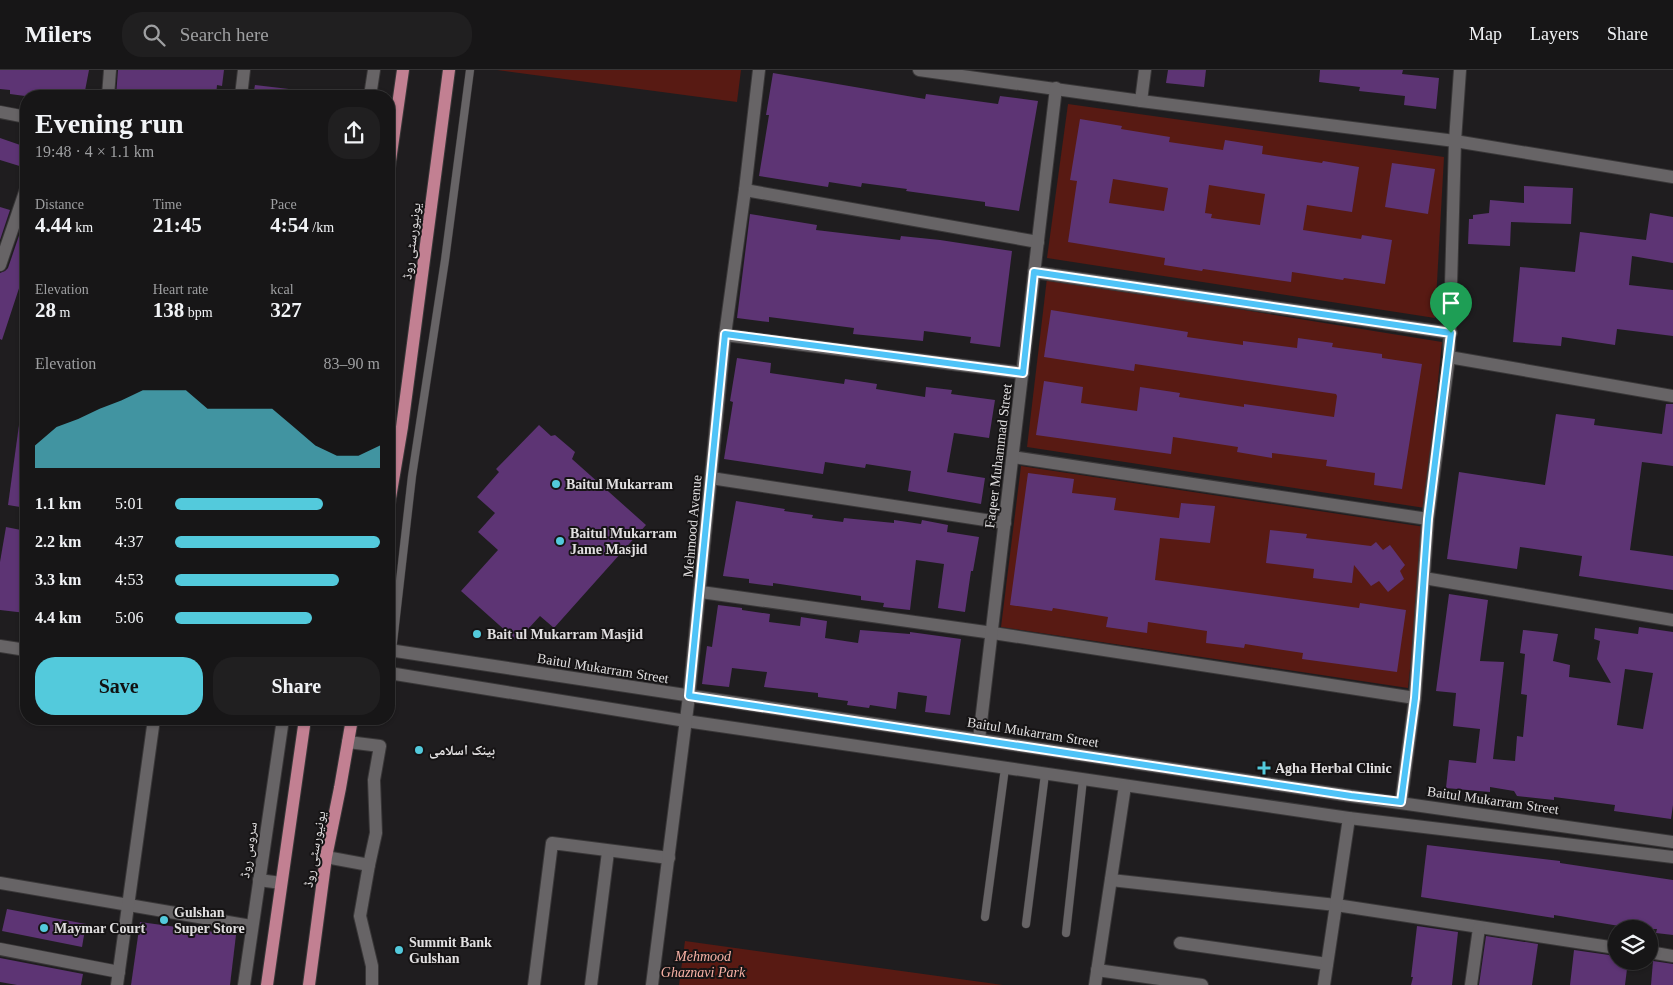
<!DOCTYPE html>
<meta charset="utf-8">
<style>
body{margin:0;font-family:"Times New Roman","Noto Naskh Arabic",serif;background:#201f20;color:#f1f3f6;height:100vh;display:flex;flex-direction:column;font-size:19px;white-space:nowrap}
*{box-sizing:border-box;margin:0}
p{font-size:16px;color:#9e9fa1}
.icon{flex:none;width:28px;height:28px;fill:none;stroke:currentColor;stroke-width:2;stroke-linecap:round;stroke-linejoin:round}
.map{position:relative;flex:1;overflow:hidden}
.sheet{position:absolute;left:20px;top:20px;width:375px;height:635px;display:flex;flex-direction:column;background:#171617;border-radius:20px;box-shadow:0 1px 4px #0004,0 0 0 1px #363536}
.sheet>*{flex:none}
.controls{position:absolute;left:1608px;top:850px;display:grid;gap:10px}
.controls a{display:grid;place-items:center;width:50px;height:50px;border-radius:50%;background:#171617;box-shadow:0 1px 4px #0004,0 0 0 1px #363536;font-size:25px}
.pin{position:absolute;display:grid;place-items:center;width:42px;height:42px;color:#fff;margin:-51px -21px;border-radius:50% 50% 50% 0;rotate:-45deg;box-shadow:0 0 5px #0007}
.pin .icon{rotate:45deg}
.round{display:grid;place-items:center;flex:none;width:52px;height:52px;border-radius:20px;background:#201f20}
.overview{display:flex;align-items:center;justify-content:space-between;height:85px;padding:0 15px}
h1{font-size:28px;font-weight:600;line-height:38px}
.metrics{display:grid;grid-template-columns:repeat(3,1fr);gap:8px;height:85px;padding:5px 15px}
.metrics div{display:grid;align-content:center}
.metrics b{font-size:21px;font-weight:600}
.metrics small{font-size:14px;font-weight:400}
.metrics p{font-size:14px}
.chart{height:140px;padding:10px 15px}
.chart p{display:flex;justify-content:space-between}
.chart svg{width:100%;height:90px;margin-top:5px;fill:#53cadc;opacity:.7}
.action{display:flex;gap:10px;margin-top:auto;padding:10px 15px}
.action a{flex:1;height:58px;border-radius:20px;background:#53cadc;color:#111;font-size:20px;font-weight:600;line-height:58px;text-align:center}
.action a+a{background:#201f20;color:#f1f3f6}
ul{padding:0 15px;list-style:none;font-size:16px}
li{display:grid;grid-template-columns:80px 60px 1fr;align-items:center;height:38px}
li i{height:12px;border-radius:6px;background:#53cadc}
header{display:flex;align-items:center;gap:30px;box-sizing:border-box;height:70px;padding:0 25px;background:#171617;border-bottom:1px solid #363536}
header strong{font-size:24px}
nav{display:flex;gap:28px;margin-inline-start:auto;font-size:18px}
.search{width:350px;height:45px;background:#201f20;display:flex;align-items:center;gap:12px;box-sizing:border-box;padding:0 18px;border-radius:20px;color:#9e9fa1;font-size:19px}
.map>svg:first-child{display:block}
.green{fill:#581a13}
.building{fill:#5d3474;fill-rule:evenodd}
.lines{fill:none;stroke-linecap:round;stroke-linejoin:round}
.service-casing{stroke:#393738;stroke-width:9}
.minor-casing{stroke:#393738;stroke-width:14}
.tertiary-casing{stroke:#393738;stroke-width:14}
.primary-casing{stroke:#393738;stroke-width:14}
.service{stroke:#676466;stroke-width:8}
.minor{stroke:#676466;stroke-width:12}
.tertiary{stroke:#676466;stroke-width:12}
.primary{stroke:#c28092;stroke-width:12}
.route-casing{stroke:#fff;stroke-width:10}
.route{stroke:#4fc3f7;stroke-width:6}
.poi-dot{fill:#53cadc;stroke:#161415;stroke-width:2}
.labels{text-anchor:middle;stroke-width:4;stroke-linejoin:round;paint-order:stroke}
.street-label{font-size:14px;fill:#e1dfe0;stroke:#161415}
.poi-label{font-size:14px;font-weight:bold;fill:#e1dfe0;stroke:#161415;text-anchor:start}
.park-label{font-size:14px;font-style:italic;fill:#f9b2a6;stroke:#161415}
</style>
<header>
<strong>Milers</strong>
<div class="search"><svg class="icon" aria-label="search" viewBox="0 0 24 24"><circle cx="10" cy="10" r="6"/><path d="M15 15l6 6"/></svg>Search here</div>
<nav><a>Map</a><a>Layers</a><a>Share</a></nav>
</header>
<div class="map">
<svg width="1673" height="915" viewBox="0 0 1673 915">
<rect width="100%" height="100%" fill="#1f1d1f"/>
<g class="green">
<path d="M497,0H741L737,32Z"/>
<path d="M1068,34L1444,87L1435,248L1047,188Z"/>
<path d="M1047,208L1442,272L1425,438L1027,377Z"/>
<path d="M1021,396L1425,457L1408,618L1001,557Z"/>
<path d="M685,871L1003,915H679Z"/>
</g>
<g class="building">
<path d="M0,0H89L84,26H52L34,24V26H25L10,24V20L0,19Z"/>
<path d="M118,0H224L222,16L217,15L216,26H116Z"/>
<path d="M1168,0H1206L1204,17L1166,13Z"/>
<path d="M1320,0H1403L1402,4L1439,8L1436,39L1404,35L1405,26L1359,21L1360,17L1319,12Z"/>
<path d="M773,3L925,29L926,24L998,34L1000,26L1038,31L1019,141L985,136V132L906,121L907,119L862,113L861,117L829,112L828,117L759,106L769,45H766Z"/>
<path d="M255,15L289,19V26H253Z"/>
<path d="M1080,49L1122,56L1121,59L1170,67L1169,72L1223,80L1225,70L1263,76L1262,84L1322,93L1323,91L1359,97L1352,142L1307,135L1303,160L1361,169L1362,165L1392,170L1385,214L1344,208L1343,210L1292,202L1291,212L1203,199L1202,201L1164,195L1165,188L1068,172L1077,111L1070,110ZM1113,109L1168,118L1164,141L1109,133ZM1209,115L1265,124L1260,155L1211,148L1212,144L1205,143Z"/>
<path d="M0,68L26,77V98L0,90Z"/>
<path d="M1392,93L1435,99L1428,144L1385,137Z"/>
<path d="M1524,116L1573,118L1571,154L1511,152L1510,176L1468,174L1469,149H1473V145L1489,143L1490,130L1524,133Z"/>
<path d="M0,137L10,140L0,170Z"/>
<path d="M1650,143L1673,147V193L1632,186L1629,215L1673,220V266L1617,259L1615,275L1562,267L1561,276L1513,272L1520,197L1575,202L1580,162L1646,170Z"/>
<path d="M750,144L817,155L816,160L900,170L901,166L940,170L1012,181L1000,277L970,273L971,267L924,261L923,271L853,264L854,258L769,247V252L737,248Z"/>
<path d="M26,145V197L2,270L0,269V203L5,201L8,198Z"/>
<path d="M1051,240L1188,262L1187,267L1243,275V271L1297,278L1298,268L1333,273L1332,277L1382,284V288L1422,294L1402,419L1374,415L1375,403L1326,396L1327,390L1272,383V388L1237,382L1238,377L1173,367L1171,384L1036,365L1044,311L1083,317L1081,333L1137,341L1140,317L1180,323L1179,327L1244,337V334L1334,347L1337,326L1336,324L1135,294L1134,301L1044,287Z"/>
<path d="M737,288L771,293L770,303L844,314L845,309L877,314L876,319L925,327L926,317L952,320L951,324L995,330L989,368L954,363L947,402L985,408L981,434L908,421L911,401L866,394L865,398L825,392L823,404L724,389L733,332L730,331Z"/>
<path d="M1666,334H1673V396L1642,392L1630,480L1673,486V520L1579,506L1582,486L1520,477L1517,499L1447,489L1459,402L1545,415L1556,344L1595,349L1594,355L1662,364Z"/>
<path d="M19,355H26V438L8,435Z"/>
<path d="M539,355L551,366L555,365L575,382L572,389L646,455L554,558L540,546L517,571L461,521L498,480L478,462L495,443L477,427L499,402L496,399Z"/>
<path d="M1028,403L1074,409L1072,423L1116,428L1114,440L1179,448L1181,433L1215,436L1210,473L1160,468L1155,510L1359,538L1360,533L1406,540L1397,602L1302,589L1303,583L1245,574L1244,578L1206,573L1207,561L1148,552L1147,563L1106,557L1108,547L1053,538L1052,541L1010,535Z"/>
<path d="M736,431L785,439L784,441L813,445L812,448L843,452L844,448L894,453V450L921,454L922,450L948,455L947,462L979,467L973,501H971L965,542L938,538L944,494L916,490L910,540L883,537L884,533L861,530V526L773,513V516L749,513V509L723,506Z"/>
<path d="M6,457L26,461V543L0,540V492Z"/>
<path d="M1270,460L1307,464L1306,468L1371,476L1376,472L1383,480L1390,475L1405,495L1400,501L1404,509L1388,522L1379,511L1371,516L1354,495L1352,513L1313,508L1314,499L1266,493Z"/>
<path d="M1449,524L1488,530L1480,591L1504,592L1493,689L1515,691L1517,666L1523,667L1527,625L1521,624L1525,584L1520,583L1523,560L1558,564L1553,591L1570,595L1569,607L1611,613L1597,589L1600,571L1594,569L1595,558L1638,564L1639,557L1673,562V735L1671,749L1614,741L1615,735L1554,727V730L1517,726L1514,721L1490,717V722L1446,718L1449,690L1476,693L1480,659L1453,656L1456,623L1436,621ZM1625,599L1653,603L1643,659L1617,655Z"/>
<path d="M718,535L742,538V540L770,544L769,552L800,556L801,547L827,551L825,568L858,573L860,560L910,564V562L961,569L950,645L925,642L927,626L898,622L896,639L870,635L869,638L847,635L848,631L818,627V623L764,617L767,602L732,598L729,617L702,614L707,576L712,577Z"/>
<path d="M1427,775L1560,791V793L1673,810V865L1656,863L1657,859H1637L1554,845V848L1421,827Z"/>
<path d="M7,839L86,854L82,877L2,861Z"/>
<path d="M140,852L236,865L230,915H131Z"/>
<path d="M1417,856L1458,862L1452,915H1411L1413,907H1411Z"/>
<path d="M1486,866L1538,874L1532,915H1479Z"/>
<path d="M1574,880L1616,886V891H1628L1625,915H1570Z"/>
<path d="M0,888L83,904L81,915H17L0,912Z"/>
<path d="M1653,891L1673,894V915H1651Z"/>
</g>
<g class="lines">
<g class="service-casing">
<g id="service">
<path d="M392,581L412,406L445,190L470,0"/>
<path d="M985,847L1005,698"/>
<path d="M1026,854L1045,704"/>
<path d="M1066,863L1083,709"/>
</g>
</g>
<g class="minor-casing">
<g id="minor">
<path d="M919,0L1141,31L1455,71L1673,107"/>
<path d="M108,26L110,0"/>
<path d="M241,26L244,0"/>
<path d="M370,26L374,0"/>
<path d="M1141,31L1145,0"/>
<path d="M0,42L26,47"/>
<path d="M745,120L1038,172"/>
<path d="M0,195L26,119"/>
<path d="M1034,202L1451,263"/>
<path d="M725,265L1023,303"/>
<path d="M1449,287L1673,326"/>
<path d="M1013,387L1428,449"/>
<path d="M711,408L1005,453"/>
<path d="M1424,508L1673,550"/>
<path d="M701,522L993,563L1415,628"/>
<path d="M0,576L26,580"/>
<path d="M389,580L1351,726L1673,772"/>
<path d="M389,603L686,651L1349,748L1673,787"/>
<path d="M979,669L1056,18"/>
<path d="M348,672L380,676L374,710L376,763L369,795"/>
<path d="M1401,732L1415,628L1428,449L1449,287L1455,71L1460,0"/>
<path d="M326,787L369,795L360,846L372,896V915"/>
<path d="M259,810L281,813"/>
<path d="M1111,810L1336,835L1616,878"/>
<path d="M0,813L251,856"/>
<path d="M1180,873L1327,894"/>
<path d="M0,879L119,902"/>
<path d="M1649,882L1673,886"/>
<path d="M1097,900L1202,915"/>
<path d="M117,915L154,649"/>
<path d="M244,915L283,649"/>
<path d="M534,915L552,773L669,788"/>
<path d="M591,915L608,782"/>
<path d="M652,915L689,626L725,265L745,120L759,0"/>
<path d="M1095,915L1125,716"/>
<path d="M1471,915L1479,858"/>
</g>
</g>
<g class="tertiary-casing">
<path id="tertiary" d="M1324,915L1349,748"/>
</g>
<g class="primary-casing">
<g id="primary">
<path d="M389,98L403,0"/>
<path d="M389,434L402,357L449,0"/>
<path d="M267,915L305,649"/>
<path d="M309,915L326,787L340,718L352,649"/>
</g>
</g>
<use href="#service" class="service"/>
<use href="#minor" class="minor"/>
<use href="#tertiary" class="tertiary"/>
<use href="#primary" class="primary"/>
</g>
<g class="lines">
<g class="route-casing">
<path id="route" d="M1034,202L1451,263L1428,449L1415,628L1401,732L1351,726L689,626L725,264L1023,303Z"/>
</g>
<use href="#route" class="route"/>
</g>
<g class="poi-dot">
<circle cx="556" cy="414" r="5"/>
<circle cx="560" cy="471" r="5"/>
<circle cx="477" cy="564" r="5"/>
<circle cx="419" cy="680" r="5"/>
<path d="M1261.5 690.5h5v5h5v5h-5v5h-5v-5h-5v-5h5z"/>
<circle cx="164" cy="850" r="5"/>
<circle cx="44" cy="858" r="5"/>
<circle cx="399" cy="880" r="5"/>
</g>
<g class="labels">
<g class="street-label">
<text transform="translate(411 171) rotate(-83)" y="5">یونیورسٹی روڈ</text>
<text transform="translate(998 386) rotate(-83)" y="5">Faqeer Muhammad Street</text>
<text transform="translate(692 456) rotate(-85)" y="5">Mehmood Avenue</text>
<text transform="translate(603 598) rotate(9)" y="5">Baitul Mukarram Street</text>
<text transform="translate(1033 662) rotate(9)" y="5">Baitul Mukarram Street</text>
<text transform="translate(1493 730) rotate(8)" y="5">Baitul Mukarram Street</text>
<text transform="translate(314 779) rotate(-80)" y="5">یونیورسٹی روڈ</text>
<text transform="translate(248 780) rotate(-82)" y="5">سروس روڈ</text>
</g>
<g class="poi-label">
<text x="566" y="419">Baitul Mukarram</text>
<text x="570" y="468">Baitul Mukarram<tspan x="570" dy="16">Jame Masjid</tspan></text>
<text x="487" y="569">Bait ul Mukarram Masjid</text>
<text x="429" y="685">بینک اسلامی</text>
<text x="1275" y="703">Agha Herbal Clinic</text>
<text x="174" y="847">Gulshan<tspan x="174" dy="16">Super Store</tspan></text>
<text x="54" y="863">Maymar Court</text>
<text x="409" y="877">Summit Bank<tspan x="409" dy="16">Gulshan</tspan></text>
</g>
<g class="park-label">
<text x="703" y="891">Mehmood<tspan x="703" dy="16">Ghaznavi Park</tspan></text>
</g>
</g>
</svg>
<div class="controls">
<a><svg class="icon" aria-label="layers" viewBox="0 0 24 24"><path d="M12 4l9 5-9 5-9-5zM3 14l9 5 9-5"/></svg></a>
</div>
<div class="pin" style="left:1451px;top:263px;background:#1e9e55"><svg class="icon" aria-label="arrive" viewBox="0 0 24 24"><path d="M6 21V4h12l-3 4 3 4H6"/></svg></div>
<section class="sheet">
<div class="overview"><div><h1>Evening run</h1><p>19:48 · 4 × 1.1 km</p></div><a class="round"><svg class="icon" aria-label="share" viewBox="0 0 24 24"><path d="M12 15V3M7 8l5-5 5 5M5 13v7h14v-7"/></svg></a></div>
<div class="metrics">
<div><p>Distance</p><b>4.44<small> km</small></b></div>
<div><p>Time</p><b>21:45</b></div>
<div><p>Pace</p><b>4:54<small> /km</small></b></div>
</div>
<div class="metrics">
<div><p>Elevation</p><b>28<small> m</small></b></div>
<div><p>Heart rate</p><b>138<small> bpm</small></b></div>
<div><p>kcal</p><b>327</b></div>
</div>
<div class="chart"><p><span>Elevation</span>83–90 m</p>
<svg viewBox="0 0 160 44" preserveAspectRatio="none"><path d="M0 44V33L10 24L20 20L30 15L40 11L50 6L60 6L70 6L80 15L90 15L100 15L110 15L120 24L130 33L140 38L150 38L160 33V44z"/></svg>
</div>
<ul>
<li><b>1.1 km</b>5:01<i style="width:72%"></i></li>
<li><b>2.2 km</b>4:37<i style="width:100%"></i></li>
<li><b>3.3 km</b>4:53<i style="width:80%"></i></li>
<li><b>4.4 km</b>5:06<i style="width:67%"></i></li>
</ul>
<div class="action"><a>Save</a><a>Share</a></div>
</section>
</div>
